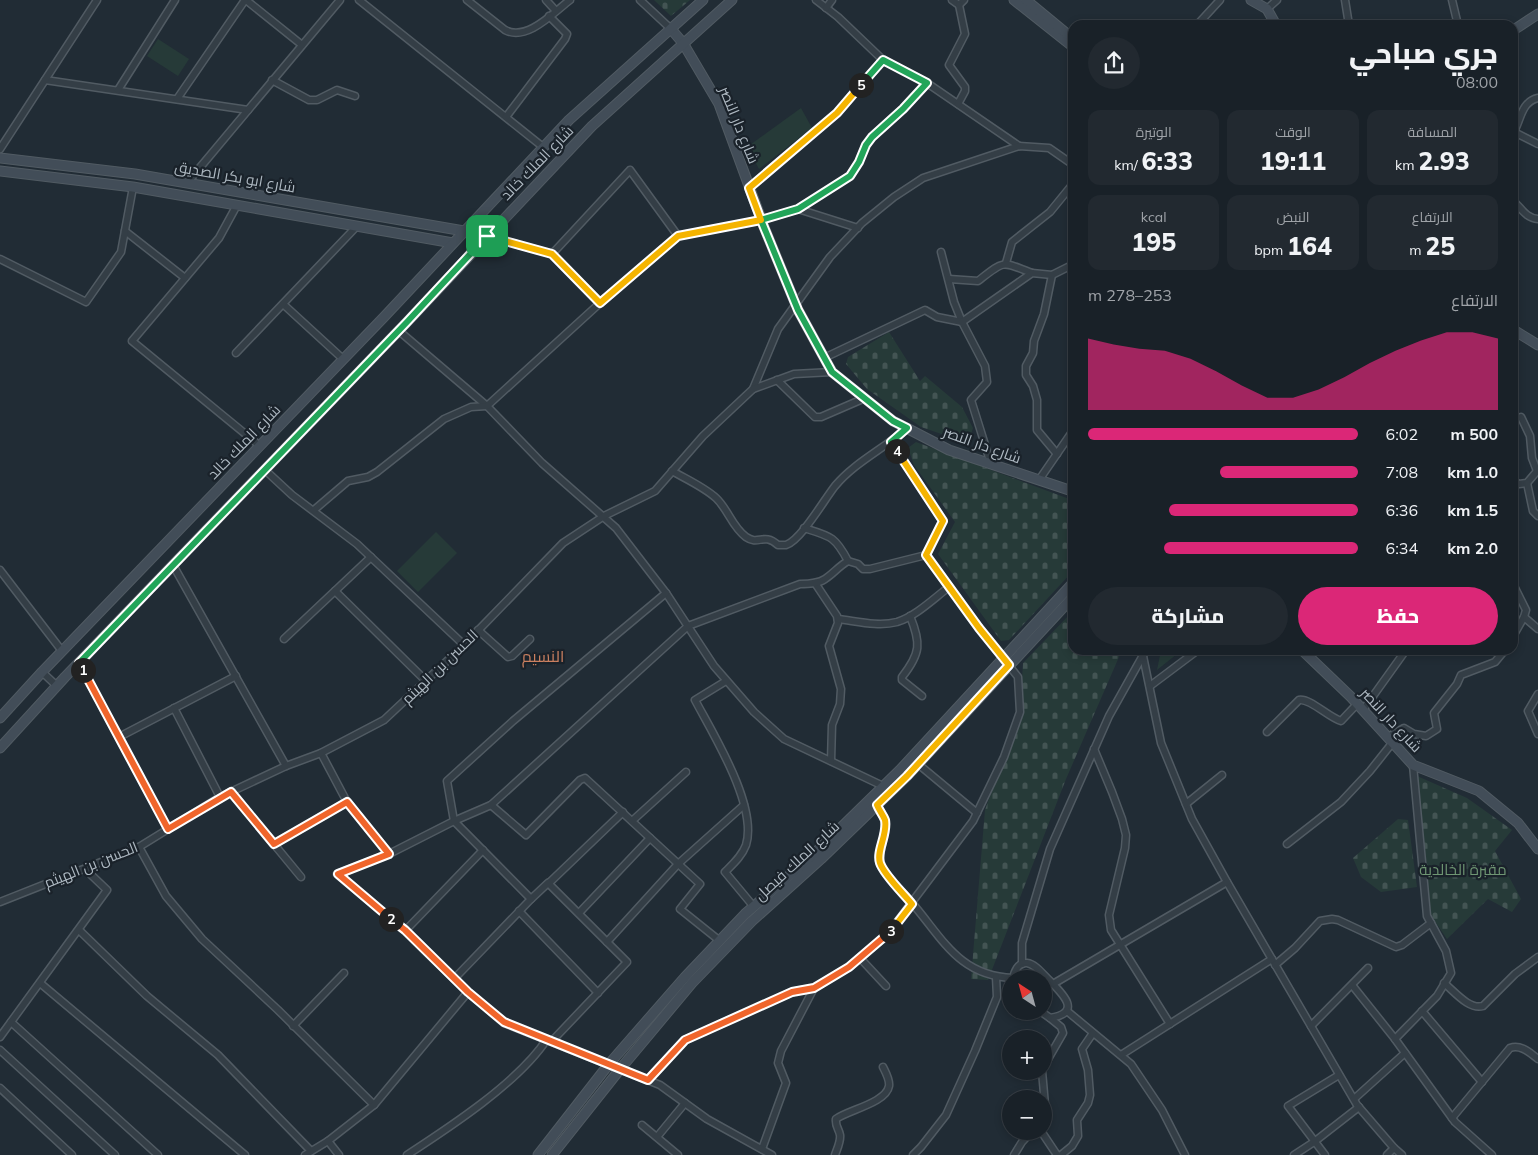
<!DOCTYPE html>
<html lang="ar">
<meta charset="utf-8">
<style>
body{margin:0;font-family:Mulish,Cairo,sans-serif;background:#222930;color:#f1f3f6;direction:rtl;height:100vh;display:flex;flex-direction:column;font-size:19px;white-space:nowrap}
*{box-sizing:border-box;margin:0}
p{font-size:16px;color:#9fa3a8}
.icon{flex:none;width:28px;height:28px;fill:none;stroke:currentColor;stroke-width:2;stroke-linecap:round;stroke-linejoin:round}
.map{position:relative;flex:1;overflow:hidden;direction:ltr}
.sheet{position:absolute;left:1068px;top:20px;width:450px;height:635px;display:flex;flex-direction:column;background:#192128;border-radius:15px;box-shadow:0 2px 8px #0003,0 0 0 1px #373e45;direction:rtl}
.sheet>*{flex:none}
.needle{width:32px;rotate:324deg}
.tools{position:absolute;left:1002px;top:970px;display:grid;gap:10px}
.tools a{display:grid;place-items:center;width:50px;height:50px;border-radius:50%;background:#192128;box-shadow:0 2px 8px #0003,0 0 0 1px #373e45;font-size:25px}
.pin{position:absolute;display:grid;place-items:center;width:42px;height:42px;color:#fff;margin:-21px;border-radius:10px;box-shadow:0 2px 8px #0006}
.km{position:absolute;width:25px;height:25px;margin:-12px;border-radius:50%;background:#222;color:#fff;font-size:14px;line-height:25px;text-align:center}
.round{display:grid;place-items:center;flex:none;width:52px;height:52px;border-radius:26px;background:#222930}
.headline{display:flex;align-items:center;justify-content:space-between;height:85px;padding:0 20px}
h1{font-size:28px;font-weight:800;line-height:38px}
.stats{display:grid;grid-template-columns:repeat(3,1fr);gap:8px;height:85px;padding:5px 20px}
.stats div{display:grid;align-content:center;border-radius:12px;background:#222930;text-align:center}
.stats b{font-size:25px;font-weight:800}
.stats small{font-size:14px;font-weight:400}
.stats p{font-size:14px}
.chart{height:140px;padding:10px 20px}
.chart p{display:flex;justify-content:space-between}
.chart svg{width:100%;height:90px;margin-top:5px;fill:#db2777;opacity:.7}
.action{display:flex;gap:10px;margin-top:auto;padding:10px 20px}
.action a{flex:1;height:58px;border-radius:30px;background:#db2777;color:#fff;font-size:20px;font-weight:800;line-height:58px;text-align:center}
.action a+a{background:#222930;color:#f1f3f6}
ul{padding:0 20px;list-style:none;font-size:16px}
li{display:grid;grid-template-columns:80px 60px 1fr;align-items:center;height:38px}
li i{height:12px;border-radius:6px;background:#db2777}
.map>svg:first-child{display:block}
.green{fill:#263a38}
.cemetery{fill:url(#cemetery-stones)}
.lines{fill:none;stroke-linecap:round;stroke-linejoin:round}
.street-casing{stroke:#515b63;stroke-width:9}
.secondary-casing{stroke:#515b63;stroke-width:11}
.street{stroke:#343e46;stroke-width:6}
.secondary{stroke:#424d58;stroke-width:9}
.split-1-casing{stroke:#fff;stroke-width:10}
.split-2-casing{stroke:#fff;stroke-width:10}
.split-3-casing{stroke:#fff;stroke-width:10}
.split-4-casing{stroke:#fff;stroke-width:10}
.split-5-casing{stroke:#fff;stroke-width:10}
.split-6-casing{stroke:#fff;stroke-width:10}
.split-1{stroke:#22a559;stroke-width:6}
.split-2{stroke:#f0652b;stroke-width:6}
.split-3{stroke:#f0652b;stroke-width:6}
.split-4{stroke:#f5b400;stroke-width:6}
.split-5{stroke:#22a559;stroke-width:6}
.split-6{stroke:#f5b400;stroke-width:6}
.labels{text-anchor:middle;stroke-width:4.5;stroke-linejoin:round;paint-order:stroke}
.street-label{font-size:15px;fill:#aeb9c2;stroke:#1a222a}
.park-label{font-size:15px;fill:#6f9673;stroke:#1a222a}
.neighbourhood-label{font-size:16px;fill:#cb8060;stroke:#1a222a}
</style>
<div class="map">
<svg width="1538" height="1155" viewBox="0 0 1538 1155">
<defs>
<pattern id="cemetery-stones" width="16" height="16" patternUnits="userSpaceOnUse" patternTransform="scale(1.25)"><rect width="16" height="16" fill="#263a38"/><path d="M2 7V4a2 2 0 0 1 4 0v3zM10 15v-3a2 2 0 0 1 4 0v3z" fill="#435453"/></pattern>
</defs>
<rect width="100%" height="100%" fill="#212c35"/>
<g class="green">
<path d="M158,39L189,59L178,76L147,56Z"/>
<path d="M801,108L812,128L759,169L747,147Z"/>
<path d="M436,532L457,553L418,592L397,571Z"/>
<path d="M1161,650H1182L1157,670Z"/>
</g>
<g class="cemetery">
<path d="M654,0H690L671,16Z"/>
<path d="M889,332L920,381L925,376L962,407L973,428L968,443L921,427L867,389L846,364L848,357Z"/>
<path d="M916,442L1072,500V572L1009,640L1001,641L938,554L955,522L914,465L908,448Z"/>
<path d="M1072,612V650H1122L1066,779L988,980L971,979L985,810L1020,712L1023,663Z"/>
<path d="M1417,776L1467,798L1512,830L1495,851L1521,899L1512,912L1488,899L1447,939L1430,914Z"/>
<path d="M1398,819L1408,820L1417,887L1381,892L1361,877L1353,858Z"/>
</g>
<g class="lines">
<g class="street-casing">
<g id="street">
<path d="M246,0L302,45"/>
<path d="M359,0L543,147"/>
<path d="M467,0L505,30C527,42 554,12 570,0"/>
<path d="M546,0L556,11"/>
<path d="M640,0L671,29"/>
<path d="M816,0L838,17L883,60L927,83L1019,146"/>
<path d="M952,0L959,5L964,0"/>
<path d="M1345,0L1349,25"/>
<path d="M1452,0L1458,25"/>
<path d="M826,8L832,0"/>
<path d="M1267,9L1277,0"/>
<path d="M1197,25L1220,0"/>
<path d="M45,80L248,110"/>
<path d="M272,80L309,100H317L337,90L355,96"/>
<path d="M118,90L175,0"/>
<path d="M177,99L245,0"/>
<path d="M958,104L965,91V87L949,65L965,34L959,5"/>
<path d="M506,117L565,39L567,34L549,16"/>
<path d="M1514,132L1538,144"/>
<path d="M1512,135C1521,122 1520,102 1538,98"/>
<path d="M0,149L97,0"/>
<path d="M187,183L340,0"/>
<path d="M749,188L837,113L883,60"/>
<path d="M1512,200C1521,207 1525,218 1538,219"/>
<path d="M237,205L219,238L132,341L260,446"/>
<path d="M798,209L850,176L859,162L866,145L872,137L903,109L927,83"/>
<path d="M125,231L185,278"/>
<path d="M487,236L552,254L600,303L678,236L630,170L552,254"/>
<path d="M678,236L761,220L798,209L858,228"/>
<path d="M941,252L954,302L962,322"/>
<path d="M0,259L86,302L121,252L133,187"/>
<path d="M1006,263L1012,242L1050,212L1072,185"/>
<path d="M1052,275L1044,314L1034,341L1033,353L1026,366V375L1033,386L1037,400V430L1057,454"/>
<path d="M949,279L978,281C1005,260 1001,261 1032,273"/>
<path d="M283,304L343,359"/>
<path d="M399,331L487,406L542,463L616,528L666,593L714,666L754,712L784,739L883,786"/>
<path d="M236,353L357,226"/>
<path d="M824,358L925,310L937,317L962,322"/>
<path d="M777,380L815,417H821L865,398"/>
<path d="M753,389L778,329L796,304L830,257L862,223L894,197L923,178L1019,146L1049,148L1072,164"/>
<path d="M1521,417L1530,436L1532,458L1537,471"/>
<path d="M991,464L971,400L987,382L985,366L962,322L1032,273L1052,275L1072,265"/>
<path d="M265,470L292,495L357,544L464,645"/>
<path d="M672,471C686,479 704,487 716,498C728,509 732,527 746,537C759,546 763,532 778,545C779,545 785,545 786,545C801,540 824,500 835,486C855,462 884,449 907,428"/>
<path d="M1039,480L1072,432"/>
<path d="M1512,481L1519,484L1527,483L1538,470"/>
<path d="M1527,483L1533,511L1538,516"/>
<path d="M314,510L348,481L368,477L377,472L444,419L471,407L487,406L600,303"/>
<path d="M804,528C830,536 835,536 848,561"/>
<path d="M173,565L286,766"/>
<path d="M0,570L62,651"/>
<path d="M1512,582L1526,610L1524,617"/>
<path d="M815,583L837,616L838,623L829,646L841,689L840,704L832,725L831,761"/>
<path d="M335,591L426,681"/>
<path d="M910,616C921,643 921,653 902,677V680L922,696"/>
<path d="M838,619C856,621 878,627 897,622C916,616 933,599 949,587"/>
<path d="M478,630L508,657L512,656L530,639"/>
<path d="M1512,638L1524,617L1538,629"/>
<path d="M284,639L371,557"/>
<path d="M1143,656L1161,743L1192,819L1227,882L1357,1105L1394,1148L1402,1155"/>
<path d="M79,663L168,829"/>
<path d="M42,672L57,686"/>
<path d="M726,681L695,700C713,734 758,806 746,845C742,856 733,864 725,872L754,907"/>
<path d="M1150,686L1198,650"/>
<path d="M1538,694L1528,711L1538,734"/>
<path d="M174,708L220,797"/>
<path d="M1363,710L1406,650"/>
<path d="M1267,732L1299,700C1310,698 1328,717 1341,721L1357,704"/>
<path d="M119,737L236,676"/>
<path d="M1388,737L1404,728L1414,734L1426,736L1437,729L1434,713L1457,684L1461,675L1495,662L1505,650"/>
<path d="M1094,749L1112,792L1122,819L1126,835L1125,848L1109,915L1111,930L1170,1024"/>
<path d="M321,753L347,802L389,854"/>
<path d="M918,764L977,813"/>
<path d="M231,792L301,877"/>
<path d="M1186,804L1222,775"/>
<path d="M491,805L526,835L580,780L585,778L700,884L680,909L720,941"/>
<path d="M877,805C879,810 883,814 884,819C889,833 876,852 881,864C887,879 902,891 912,903C943,939 959,976 1013,978"/>
<path d="M632,821L686,772"/>
<path d="M274,844L347,802"/>
<path d="M1287,844L1341,802L1370,771L1393,742"/>
<path d="M139,847L166,896L202,939L278,1010L374,1105"/>
<path d="M549,883L623,812"/>
<path d="M531,899L548,883L627,962L552,1041"/>
<path d="M0,902L139,847L220,797L286,766L321,753L384,720L464,645L563,543L604,516L655,491L703,436L753,389L794,374L832,372"/>
<path d="M519,911L598,993"/>
<path d="M579,913L650,838"/>
<path d="M79,930L147,996L218,1055L311,1151"/>
<path d="M405,931L483,850"/>
<path d="M607,942L678,864L744,805"/>
<path d="M860,958L886,986"/>
<path d="M1022,964V943L1050,849L1109,716L1146,650"/>
<path d="M1275,965L1295,948L1320,921L1332,919L1338,920L1396,947L1402,945L1431,923"/>
<path d="M454,979L531,899L454,821L447,781L513,721L666,593"/>
<path d="M1013,979C1014,972 1018,962 1027,963C1036,964 1044,976 1051,982C1065,996 1081,1013 1050,1018L1040,1011"/>
<path d="M40,983L245,1155"/>
<path d="M1444,983C1455,992 1469,1010 1483,1006L1515,974L1538,957"/>
<path d="M1053,984L1227,882"/>
<path d="M1352,985L1395,1039L1455,1122L1492,1155"/>
<path d="M1067,1011L1131,1064L1162,1110L1185,1155"/>
<path d="M1422,1011L1482,1082"/>
<path d="M11,1022L158,1155"/>
<path d="M293,1026L344,973"/>
<path d="M1311,1026L1368,968"/>
<path d="M0,1037L107,890L85,869"/>
<path d="M1395,1039L1437,996L1451,973L1446,951L1427,916L1413,765"/>
<path d="M0,1050L115,1155"/>
<path d="M1121,1055L1272,959"/>
<path d="M1044,1066L1063,1033L1061,1027L1050,1018"/>
<path d="M1042,1071L1045,1105L1044,1114"/>
<path d="M648,1080L685,1040L792,992L814,988L849,967L888,934L973,821L1004,757L1020,712L1018,677L979,628L926,555L943,521L891,442"/>
<path d="M0,1088L72,1155"/>
<path d="M1354,1099L1405,1053"/>
<path d="M1452,1118L1510,1048C1521,1044 1530,1053 1538,1059"/>
<path d="M642,1125L678,1155"/>
<path d="M1041,1131L1057,1155"/>
<path d="M657,1137L685,1103"/>
<path d="M328,1141L339,1155"/>
<path d="M762,1149L786,1083L778,1063L781,1051L814,988"/>
<path d="M305,1155L328,1141L374,1105L468,992"/>
<path d="M407,1155C450,1127 519,1082 547,1039"/>
<path d="M772,1155L707,1119L660,1085L504,1023L468,992L405,931L337,874L389,854L454,821L491,805L688,626L800,584C808,584 818,584 825,579C834,573 839,566 848,561L858,564L863,569H870L926,555"/>
<path d="M835,1155C837,1149 841,1141 840,1135C839,1129 835,1126 836,1119C848,1110 886,1103 889,1086C890,1080 886,1073 883,1067"/>
<path d="M913,1155L921,1147L946,1115L975,1051L997,997L996,977"/>
<path d="M1014,1155L1022,1142L1032,1131"/>
<path d="M1061,1155L1072,1146L1078,1136L1077,1120L1088,1103L1090,1095L1088,1070L1082,1049L1093,1033"/>
<path d="M1294,1155L1314,1142L1359,1107"/>
<path d="M1325,1155L1288,1106L1339,1075"/>
<path d="M1387,1155L1394,1148"/>
</g>
</g>
<g class="secondary-casing">
<g id="secondary">
<path d="M1014,0L1072,46"/>
<path d="M1026,0L1072,38"/>
<path d="M1251,0L1267,9L1276,25"/>
<path d="M671,29L683,43L719,104L764,227L798,310L832,372L893,421L949,450L1072,491"/>
<path d="M1512,31L1538,14"/>
<path d="M0,158L135,174L464,231"/>
<path d="M0,171L133,187L453,243"/>
<path d="M1512,329L1538,345"/>
<path d="M1302,650L1351,697L1413,765L1479,791L1518,823L1538,849"/>
<path d="M0,718L42,672L384,317L569,120L703,0"/>
<path d="M0,748L65,677L407,322L592,126L732,0"/>
<path d="M538,1155L609,1064L685,977L745,914L815,853L900,770L1072,584"/>
<path d="M552,1155L621,1068L692,983L752,921L821,859L907,776L1072,598"/>
</g>
</g>
<use href="#street" class="street"/>
<use href="#secondary" class="secondary"/>
</g>
<g class="lines">
<g class="split-1-casing">
<path id="split-1" d="M83,670L79,663L407,322L487,236"/>
</g>
<g class="split-2-casing">
<path id="split-2" d="M83,670L168,829L231,792L274,844L347,802L389,854L338,874L391,919"/>
</g>
<g class="split-3-casing">
<path id="split-3" d="M391,919L405,930L468,992L504,1022L648,1080L685,1040L792,992L814,988L849,967L891,931"/>
</g>
<g class="split-4-casing">
<path id="split-4" d="M891,931L912,904C904,894 884,875 880,863C876,851 888,834 885,820C883,815 879,810 877,805L907,776L1009,665L979,628L926,555L943,521L897,451"/>
</g>
<g class="split-5-casing">
<path id="split-5" d="M861,85L883,60L927,83L903,109L872,137L866,145L859,162L850,176L798,209L761,220L798,310L832,372L893,421L907,428L891,442L897,451"/>
</g>
<g class="split-6-casing">
<path id="split-6" d="M487,236L552,254L600,303L678,236L761,220L749,188L837,113L861,85"/>
</g>
<use href="#split-1" class="split-1"/>
<use href="#split-2" class="split-2"/>
<use href="#split-3" class="split-3"/>
<use href="#split-4" class="split-4"/>
<use href="#split-5" class="split-5"/>
<use href="#split-6" class="split-6"/>
</g>
<g class="labels">
<g class="street-label">
<text transform="translate(739 125) rotate(68)" y="5">شارع دار النصر</text>
<text transform="translate(537 163) rotate(-46)" y="5">شارع الملك خالد</text>
<text transform="translate(235 177) rotate(10)" y="5">شارع ابو بكر الصديق</text>
<text transform="translate(244 442) rotate(-46)" y="5">شارع الملك خالد</text>
<text transform="translate(982 445) rotate(20)" y="5">شارع دار النصر</text>
<text transform="translate(440 667) rotate(-44)" y="5">الحسن بن الهيثم</text>
<text transform="translate(1391 720) rotate(47)" y="5">شارع دار النصر</text>
<text transform="translate(797 861) rotate(-43)" y="5">شارع الملك فيصل</text>
<text transform="translate(91 865) rotate(-22)" y="5">الحسن بن الهيثم</text>
</g>
<g class="park-label">
<text x="1463" y="875">مقبرة الخالدية</text>
</g>
<g class="neighbourhood-label">
<text x="543" y="662">النسيم</text>
</g>
</g>
</svg>
<div class="tools">
<a><svg class="needle" viewBox="-14 -14 28 28"><path d="M0-13l5 13h-10z" fill="#e53935"/><path d="M0 13l5-13h-10z" fill="#9fa3a8"/></svg></a>
<a>+</a>
<a>−</a>
</div>
<div class="pin" style="left:487px;top:236px;background:#1e9e55"><svg class="icon" aria-label="arrive" viewBox="0 0 24 24"><path d="M6 21V4h12l-3 4 3 4H6"/></svg></div>
<b class="km" style="left:83px;top:670px">1</b>
<b class="km" style="left:391px;top:919px">2</b>
<b class="km" style="left:891px;top:931px">3</b>
<b class="km" style="left:897px;top:451px">4</b>
<b class="km" style="left:861px;top:85px">5</b>
<section class="sheet">
<div class="headline"><div><h1>جري صباحي</h1><p>08:00</p></div><a class="round"><svg class="icon" aria-label="share" viewBox="0 0 24 24"><path d="M12 15V3M7 8l5-5 5 5M5 13v7h14v-7"/></svg></a></div>
<div class="stats">
<div><p>المسافة</p><b>2.93<small> km</small></b></div>
<div><p>الوقت</p><b>19:11</b></div>
<div><p>الوتيرة</p><b>6:33<small> /km</small></b></div>
</div>
<div class="stats">
<div><p>الارتفاع</p><b>25<small> m</small></b></div>
<div><p>النبض</p><b>164<small> bpm</small></b></div>
<div><p>kcal</p><b>195</b></div>
</div>
<div class="chart"><p><span>الارتفاع</span>253–278 m</p>
<svg viewBox="0 0 160 44" preserveAspectRatio="none"><path d="M0 44V9L10 12L20 14L30 15L40 19L50 25L60 32L70 38L80 38L90 34L100 28L110 21L120 15L130 10L140 6L150 6L160 9V44z"/></svg>
</div>
<ul>
<li><b>500 m</b>6:02<i style="width:100%"></i></li>
<li><b>1.0 km</b>7:08<i style="width:51%"></i></li>
<li><b>1.5 km</b>6:36<i style="width:70%"></i></li>
<li><b>2.0 km</b>6:34<i style="width:72%"></i></li>
</ul>
<div class="action"><a>حفظ</a><a>مشاركة</a></div>
</section>
</div>
